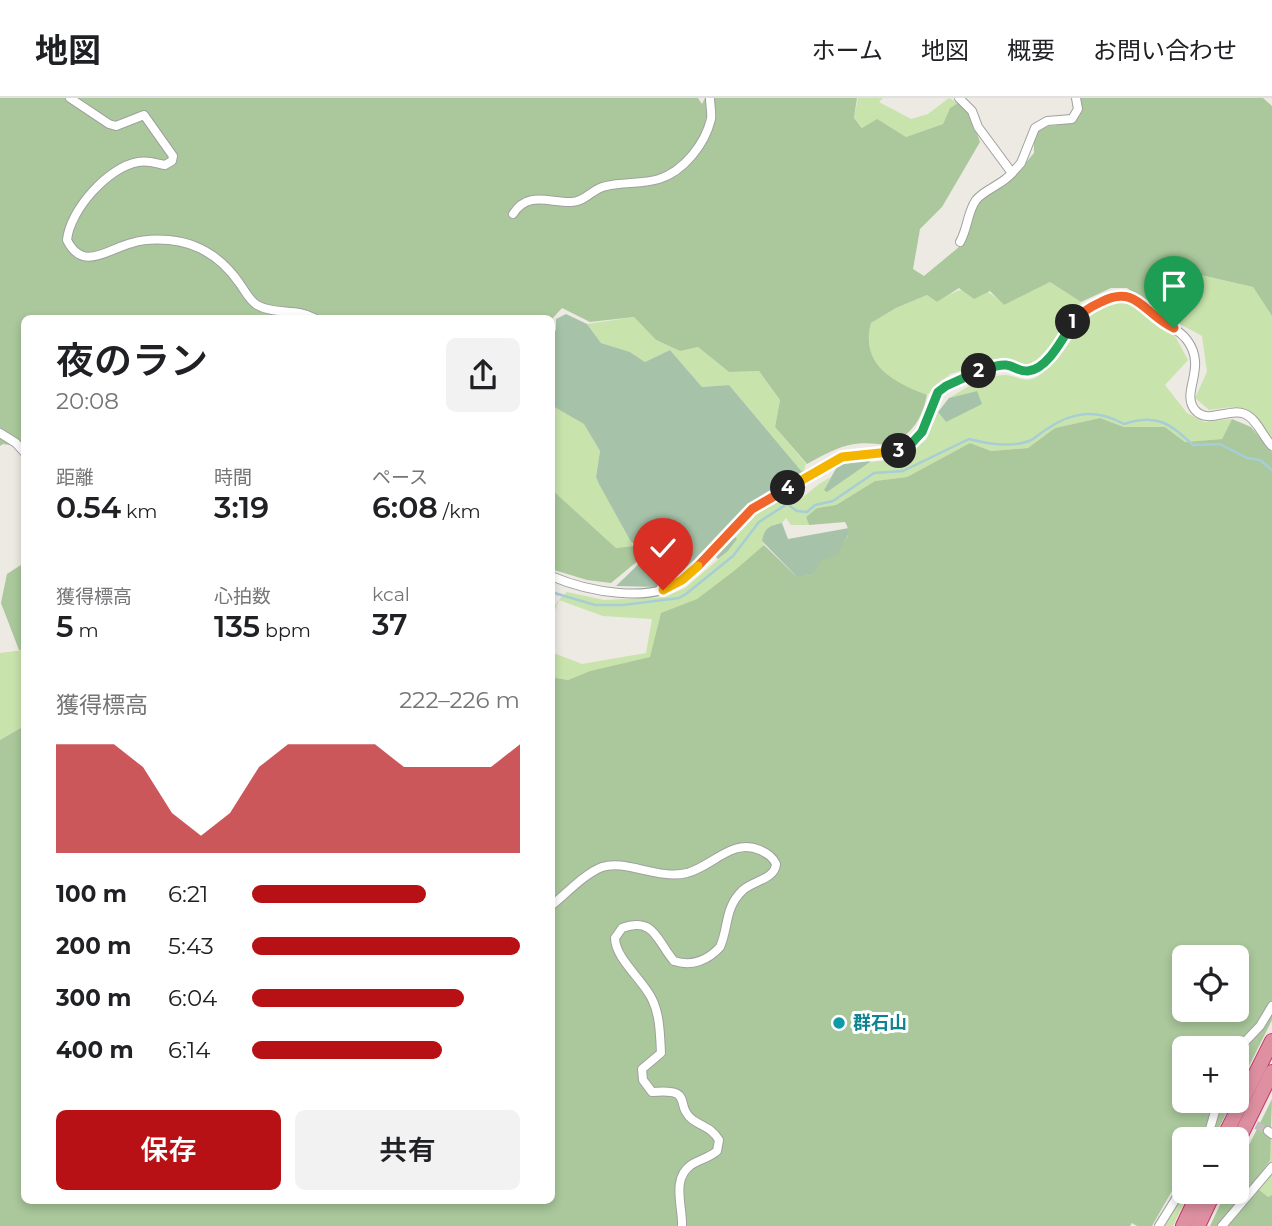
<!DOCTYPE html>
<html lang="ja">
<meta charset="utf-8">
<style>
body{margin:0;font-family:Montserrat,"Noto Sans JP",sans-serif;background:#f2f2f2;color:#202124;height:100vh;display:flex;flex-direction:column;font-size:26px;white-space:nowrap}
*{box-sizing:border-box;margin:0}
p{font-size:23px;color:#757577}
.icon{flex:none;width:38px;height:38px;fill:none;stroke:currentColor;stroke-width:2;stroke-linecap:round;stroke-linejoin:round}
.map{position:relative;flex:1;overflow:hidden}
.panel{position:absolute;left:21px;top:217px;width:534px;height:889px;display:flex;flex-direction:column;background:#fff;border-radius:10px;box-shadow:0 4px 10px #0003}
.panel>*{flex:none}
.buttons{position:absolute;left:1172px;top:847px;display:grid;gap:14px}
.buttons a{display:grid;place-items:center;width:77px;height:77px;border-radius:10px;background:#fff;box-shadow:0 4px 10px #0003;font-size:35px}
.pin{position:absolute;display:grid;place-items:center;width:60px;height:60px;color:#fff;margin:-72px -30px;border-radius:50% 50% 50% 0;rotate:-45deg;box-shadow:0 0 7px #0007}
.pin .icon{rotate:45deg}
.km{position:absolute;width:35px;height:35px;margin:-18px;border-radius:50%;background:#222;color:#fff;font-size:19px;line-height:35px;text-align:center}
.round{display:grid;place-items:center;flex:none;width:74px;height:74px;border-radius:10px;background:#f2f2f2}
.headline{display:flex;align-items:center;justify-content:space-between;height:119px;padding:0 35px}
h1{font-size:38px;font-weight:600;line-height:52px}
.metrics{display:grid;grid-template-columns:repeat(3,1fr);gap:10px;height:119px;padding:7px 35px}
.metrics div{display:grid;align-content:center}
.metrics b{font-size:30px;font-weight:600}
.metrics small{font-size:19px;font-weight:400}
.metrics p{font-size:19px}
.chart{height:196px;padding:14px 35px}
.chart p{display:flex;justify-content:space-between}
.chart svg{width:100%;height:126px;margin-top:7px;fill:#b71116;opacity:.7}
.primary-button{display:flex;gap:14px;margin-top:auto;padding:14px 35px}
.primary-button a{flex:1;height:80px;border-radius:10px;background:#b71116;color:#fff;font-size:28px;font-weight:600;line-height:80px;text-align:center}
.primary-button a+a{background:#f2f2f2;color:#202124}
ul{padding:0 35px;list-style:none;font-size:23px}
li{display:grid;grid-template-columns:112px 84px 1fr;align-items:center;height:52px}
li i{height:18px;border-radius:9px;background:#b71116}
header{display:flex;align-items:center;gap:42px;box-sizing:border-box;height:98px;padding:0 35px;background:#fff;border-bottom:2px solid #e0e0e0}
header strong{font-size:33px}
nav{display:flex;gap:38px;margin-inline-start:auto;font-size:24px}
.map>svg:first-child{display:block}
.grass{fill:#c9e3ac}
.forest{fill:#aac89b;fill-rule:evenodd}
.cemetery{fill:#a6c3a9}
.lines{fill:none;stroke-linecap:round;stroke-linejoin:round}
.stream{stroke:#a7cdd7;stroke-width:2.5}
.street-tunnel{stroke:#c3c0bb;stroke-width:8;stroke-dasharray:8 4;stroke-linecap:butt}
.street-casing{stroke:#a0a0a0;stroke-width:10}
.highway-casing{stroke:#c7336a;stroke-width:16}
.street{stroke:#fff;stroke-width:8}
.highway{stroke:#de90a1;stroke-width:14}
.split-1-casing{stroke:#fff;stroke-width:14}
.split-2-casing{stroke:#fff;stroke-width:14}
.split-3-casing{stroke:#fff;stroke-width:14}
.split-4-casing{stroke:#fff;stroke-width:14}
.split-5-casing{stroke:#fff;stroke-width:14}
.split-6-casing{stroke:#fff;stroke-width:14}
.split-1{stroke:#f0652b;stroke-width:9}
.split-2{stroke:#22a559;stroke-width:9}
.split-3{stroke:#22a559;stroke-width:9}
.split-4{stroke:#f5b400;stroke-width:9}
.split-5{stroke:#f0652b;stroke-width:9}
.split-6{stroke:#f5b400;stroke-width:9}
.culture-dot{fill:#0f9aa8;stroke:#fff;stroke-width:2.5}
.labels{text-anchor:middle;stroke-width:6;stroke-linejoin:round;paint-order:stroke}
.culture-label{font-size:18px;font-weight:bold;fill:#0d838f;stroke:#fff;text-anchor:start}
</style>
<header>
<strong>地図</strong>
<nav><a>ホーム</a><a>地図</a><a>概要</a><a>お問い合わせ</a></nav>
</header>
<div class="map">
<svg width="1272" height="1128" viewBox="0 0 1272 1128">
<rect width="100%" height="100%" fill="#ede9e3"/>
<g class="grass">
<path d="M858,0H883L879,4L911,21L928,16L949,0L958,5L950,10L943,26L906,39L877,22L863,30L854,20Z"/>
<path d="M1201,177L1253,189L1272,218V342C1250,307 1250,306 1209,312L1195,300L1207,274L1202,238L1169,220L1188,215Z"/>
<path d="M1050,184L1081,204L1056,243L1034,265L1024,268L1006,261L950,276L927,297C893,284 860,267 871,225L896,210L927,197L937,204C964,187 980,183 1004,207Z"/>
<path d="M1128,204L1175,238L1188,262L1165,287L1187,315L1204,324L1232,321L1222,341L1185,344L1165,329H1124L1100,320L1055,330L1028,350L991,353L970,345L907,379L875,383L836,407L817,410L806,419L809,427H791L786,420L782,425L774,426L762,443L764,447L735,473L697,501L661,516L651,559L590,573L568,582L551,579V554L582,566L646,555L652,521L603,518L559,502L551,522C551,510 558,502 567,494L604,502L665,499L685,490L727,454L732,436L761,412L784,401L796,405L819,386L831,379L824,392L870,364L900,361L926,342L938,314L946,324L977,293L949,300C966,290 983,278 1004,277C1015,277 1023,285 1035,280C1039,278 1044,273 1048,270C1079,243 1078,208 1128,204Z"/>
<path d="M634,219L656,242L680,253L698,249L729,274L759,273L780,302L775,329L806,366L803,375L729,287L702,289L670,252L645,264L630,254L601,245L587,226Z"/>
<path d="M551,307L584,325L600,353L596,379L633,448L616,450L552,392Z"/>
<path d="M24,552V628L0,642V555Z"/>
<path d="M1272,1034V1097L1268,1099L1252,1088L1270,1062V1036Z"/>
<path d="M1185,1094H1189L1173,1128H1164Z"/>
</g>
<g class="forest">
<path d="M0,0H698L702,6L705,0H857L854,20L862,30L877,21L906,39L943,26L950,10L958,5L969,13L980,44L942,109L920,131L913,171L924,178L965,144L971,119L981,101L1012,81L1034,55V39L1042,29L1073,25L1082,11L1080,0H1263L1272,8V218L1253,189L1201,177L1187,215L1169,220L1127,190H1111L1081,204L1050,184L1004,207L990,193L974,201L959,190L937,204L927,197L896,210L871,225C860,267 893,284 927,297C921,324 913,332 892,348C853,341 840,348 807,366L775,329L780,302L759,273L729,274L698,249L680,253L656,242L634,219L590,224L562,210L551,222V220H24V349L3,346L0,348Z"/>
<path d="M1100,320L1124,329H1165L1185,344L1222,341L1232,321L1251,329L1272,354V922L1237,992V950H1185V1003H1232C1216,1033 1222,1041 1185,1041V1070L1152,1128H1137L1132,1125L1130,1128H0V642L24,628V1102H551V579L568,582L590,573L650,559L661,515L697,501L734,473L764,447L796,478L812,477C814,472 817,466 821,462C833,452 857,443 845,424L809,427L806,419L817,410L836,407L875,383L907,379L970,345L991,353L1028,350L1055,330ZM1185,859H1237V912H1185Z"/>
<path d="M551,391L616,450L633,448L641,453L640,461L611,485L587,482L551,471Z"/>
<path d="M24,465V552H19L1,505L7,476Z"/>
<path d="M1272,1001L1270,1062L1253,1087L1268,1099L1272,1097V1128H1210L1226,1094H1237V1071Z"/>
</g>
<g class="cemetery">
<path d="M566,216L587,226L601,245L630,254L645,264L670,252L702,289L729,287L803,375L742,412L701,460L678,482L661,489L616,488L644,461L647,452L631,444L599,386L596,379L600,353L584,326L551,307V238L556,232V221Z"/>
<path d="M977,293L982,306L946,324L938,314L949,300Z"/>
<path d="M869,362L870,364L827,394L824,392L838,367Z"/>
<path d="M782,425L788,441L849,430C849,441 841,446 838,457L822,462L812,477L797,479L762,443C764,431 769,427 782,425Z"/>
<path d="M732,436L737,441L727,454L718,461L714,457Z"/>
</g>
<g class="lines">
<path class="stream" d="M551,494L595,507H623L679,500L686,496L733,458L759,424L787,406L797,413L807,414L815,407L833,403L874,375L903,373L969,341C988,346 1010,350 1029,343C1035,341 1041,334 1047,331C1073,313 1097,311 1124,326C1158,315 1170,326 1193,347L1220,346L1247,360L1260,362L1272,372"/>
<path class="street-tunnel" d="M1224,1011L1268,1033"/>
<g class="street-casing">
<g id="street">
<path d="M70,0L109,26L116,28L144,17L173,58L172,63L165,67C155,65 148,62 138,64C108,69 70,112 67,142C83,175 109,150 132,145C144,141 157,141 169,142C200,145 223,161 240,186C245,193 249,202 257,207C274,217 297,210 314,220"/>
<path d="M959,0L972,13L978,29L1012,75C1002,87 985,91 976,102C967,115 968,130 960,144"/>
<path d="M1012,75L1021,65L1035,30L1047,23L1072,21L1078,11L1076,0"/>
<path d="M513,116C528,92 550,105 572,104C585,104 593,90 606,88C623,84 643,86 659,81C684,73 705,46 711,21C712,15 710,7 710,0"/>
<path d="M0,335L16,345L24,354"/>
<path d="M551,478C586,493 652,507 684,481C709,461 726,433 751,413C773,394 802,380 827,366C854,350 886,364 909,347C933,330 927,299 948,287C963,278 984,268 1002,267C1015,267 1025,278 1037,269C1056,257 1062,236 1076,220C1083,212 1094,207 1103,203C1111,199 1119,195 1128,198C1139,202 1148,213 1157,220C1168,228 1179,231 1187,242C1208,270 1180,294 1195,312C1208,327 1229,309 1245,316C1257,321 1263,339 1272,348"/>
<path d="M551,808C566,796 584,776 602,769C625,761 658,782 687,775C713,768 732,740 760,752C768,756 772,758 776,766C775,781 753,783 743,792C724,810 729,829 720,849C708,862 692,869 674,863C657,844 655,818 622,830L615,840C615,860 643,882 652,901C660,917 660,937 661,955L642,971L643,982L652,994C696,990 673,1007 693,1022C703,1029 712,1030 719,1042L717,1053C709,1060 700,1061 691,1067C671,1081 683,1109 682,1128"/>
<path d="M1237,952L1260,928L1272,908"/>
<path d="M1268,1033L1272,1036"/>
<path d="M1207,1041L1218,1003"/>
<path d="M1159,1128L1185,1086"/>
<path d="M1222,1128L1272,1069"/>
</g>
</g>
<g class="highway-casing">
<g id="highway">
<path d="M1223,1041L1272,943"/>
<path d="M1237,1045L1272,974"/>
<path d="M1183,1128L1199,1094"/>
<path d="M1198,1128L1214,1094"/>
</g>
</g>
<use href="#street" class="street"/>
<use href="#highway" class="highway"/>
</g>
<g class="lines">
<g class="split-1-casing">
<path id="split-1" d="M1073,224C1081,214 1090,209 1101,204C1137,185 1144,217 1174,230"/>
</g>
<g class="split-2-casing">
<path id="split-2" d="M979,273C987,271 997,266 1006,267C1014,268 1020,274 1028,273C1048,271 1064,238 1073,224"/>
</g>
<g class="split-3-casing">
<path id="split-3" d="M899,353L911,346L922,334L938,294L946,288L979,273"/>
</g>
<g class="split-4-casing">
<path id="split-4" d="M788,390L842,359L899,353"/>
</g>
<g class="split-5-casing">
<path id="split-5" d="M698,468L752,411L788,390"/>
</g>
<g class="split-6-casing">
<path id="split-6" d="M663,492L682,482L698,468"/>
</g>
<use href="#split-1" class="split-1"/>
<use href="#split-2" class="split-2"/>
<use href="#split-3" class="split-3"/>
<use href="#split-4" class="split-4"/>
<use href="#split-5" class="split-5"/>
<use href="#split-6" class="split-6"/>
</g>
<circle class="culture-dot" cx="839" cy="925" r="7"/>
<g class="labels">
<g class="culture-label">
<text x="853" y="931">群石山</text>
</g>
</g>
</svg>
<div class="buttons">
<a><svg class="icon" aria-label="locate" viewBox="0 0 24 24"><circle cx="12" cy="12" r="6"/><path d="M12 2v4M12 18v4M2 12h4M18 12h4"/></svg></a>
<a>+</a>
<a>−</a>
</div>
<div class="pin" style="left:1174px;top:230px;background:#1e9e55"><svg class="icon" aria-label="arrive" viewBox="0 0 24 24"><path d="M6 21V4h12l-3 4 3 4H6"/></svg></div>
<div class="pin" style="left:663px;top:492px;background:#d93025"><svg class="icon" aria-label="check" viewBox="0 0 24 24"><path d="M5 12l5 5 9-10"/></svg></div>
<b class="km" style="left:1073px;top:224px">1</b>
<b class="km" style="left:979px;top:273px">2</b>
<b class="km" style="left:899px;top:353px">3</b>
<b class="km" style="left:788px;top:390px">4</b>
<section class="panel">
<div class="headline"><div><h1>夜のラン</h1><p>20:08</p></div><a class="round"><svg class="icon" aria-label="share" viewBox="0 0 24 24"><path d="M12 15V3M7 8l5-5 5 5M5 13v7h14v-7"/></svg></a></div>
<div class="metrics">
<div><p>距離</p><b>0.54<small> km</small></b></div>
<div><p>時間</p><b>3:19</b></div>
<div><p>ペース</p><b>6:08<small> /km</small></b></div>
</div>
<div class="metrics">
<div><p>獲得標高</p><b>5<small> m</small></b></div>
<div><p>心拍数</p><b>135<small> bpm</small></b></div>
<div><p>kcal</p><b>37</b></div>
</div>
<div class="chart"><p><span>獲得標高</span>222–226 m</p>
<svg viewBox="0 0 160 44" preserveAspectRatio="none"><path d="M0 44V6L10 6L20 6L30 14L40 30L50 38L60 30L70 14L80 6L90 6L100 6L110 6L120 14L130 14L140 14L150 14L160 6V44z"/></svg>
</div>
<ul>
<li><b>100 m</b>6:21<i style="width:65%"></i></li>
<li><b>200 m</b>5:43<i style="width:100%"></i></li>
<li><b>300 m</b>6:04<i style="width:79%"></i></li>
<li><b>400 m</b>6:14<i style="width:71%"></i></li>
</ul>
<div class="primary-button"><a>保存</a><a>共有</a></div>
</section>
</div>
